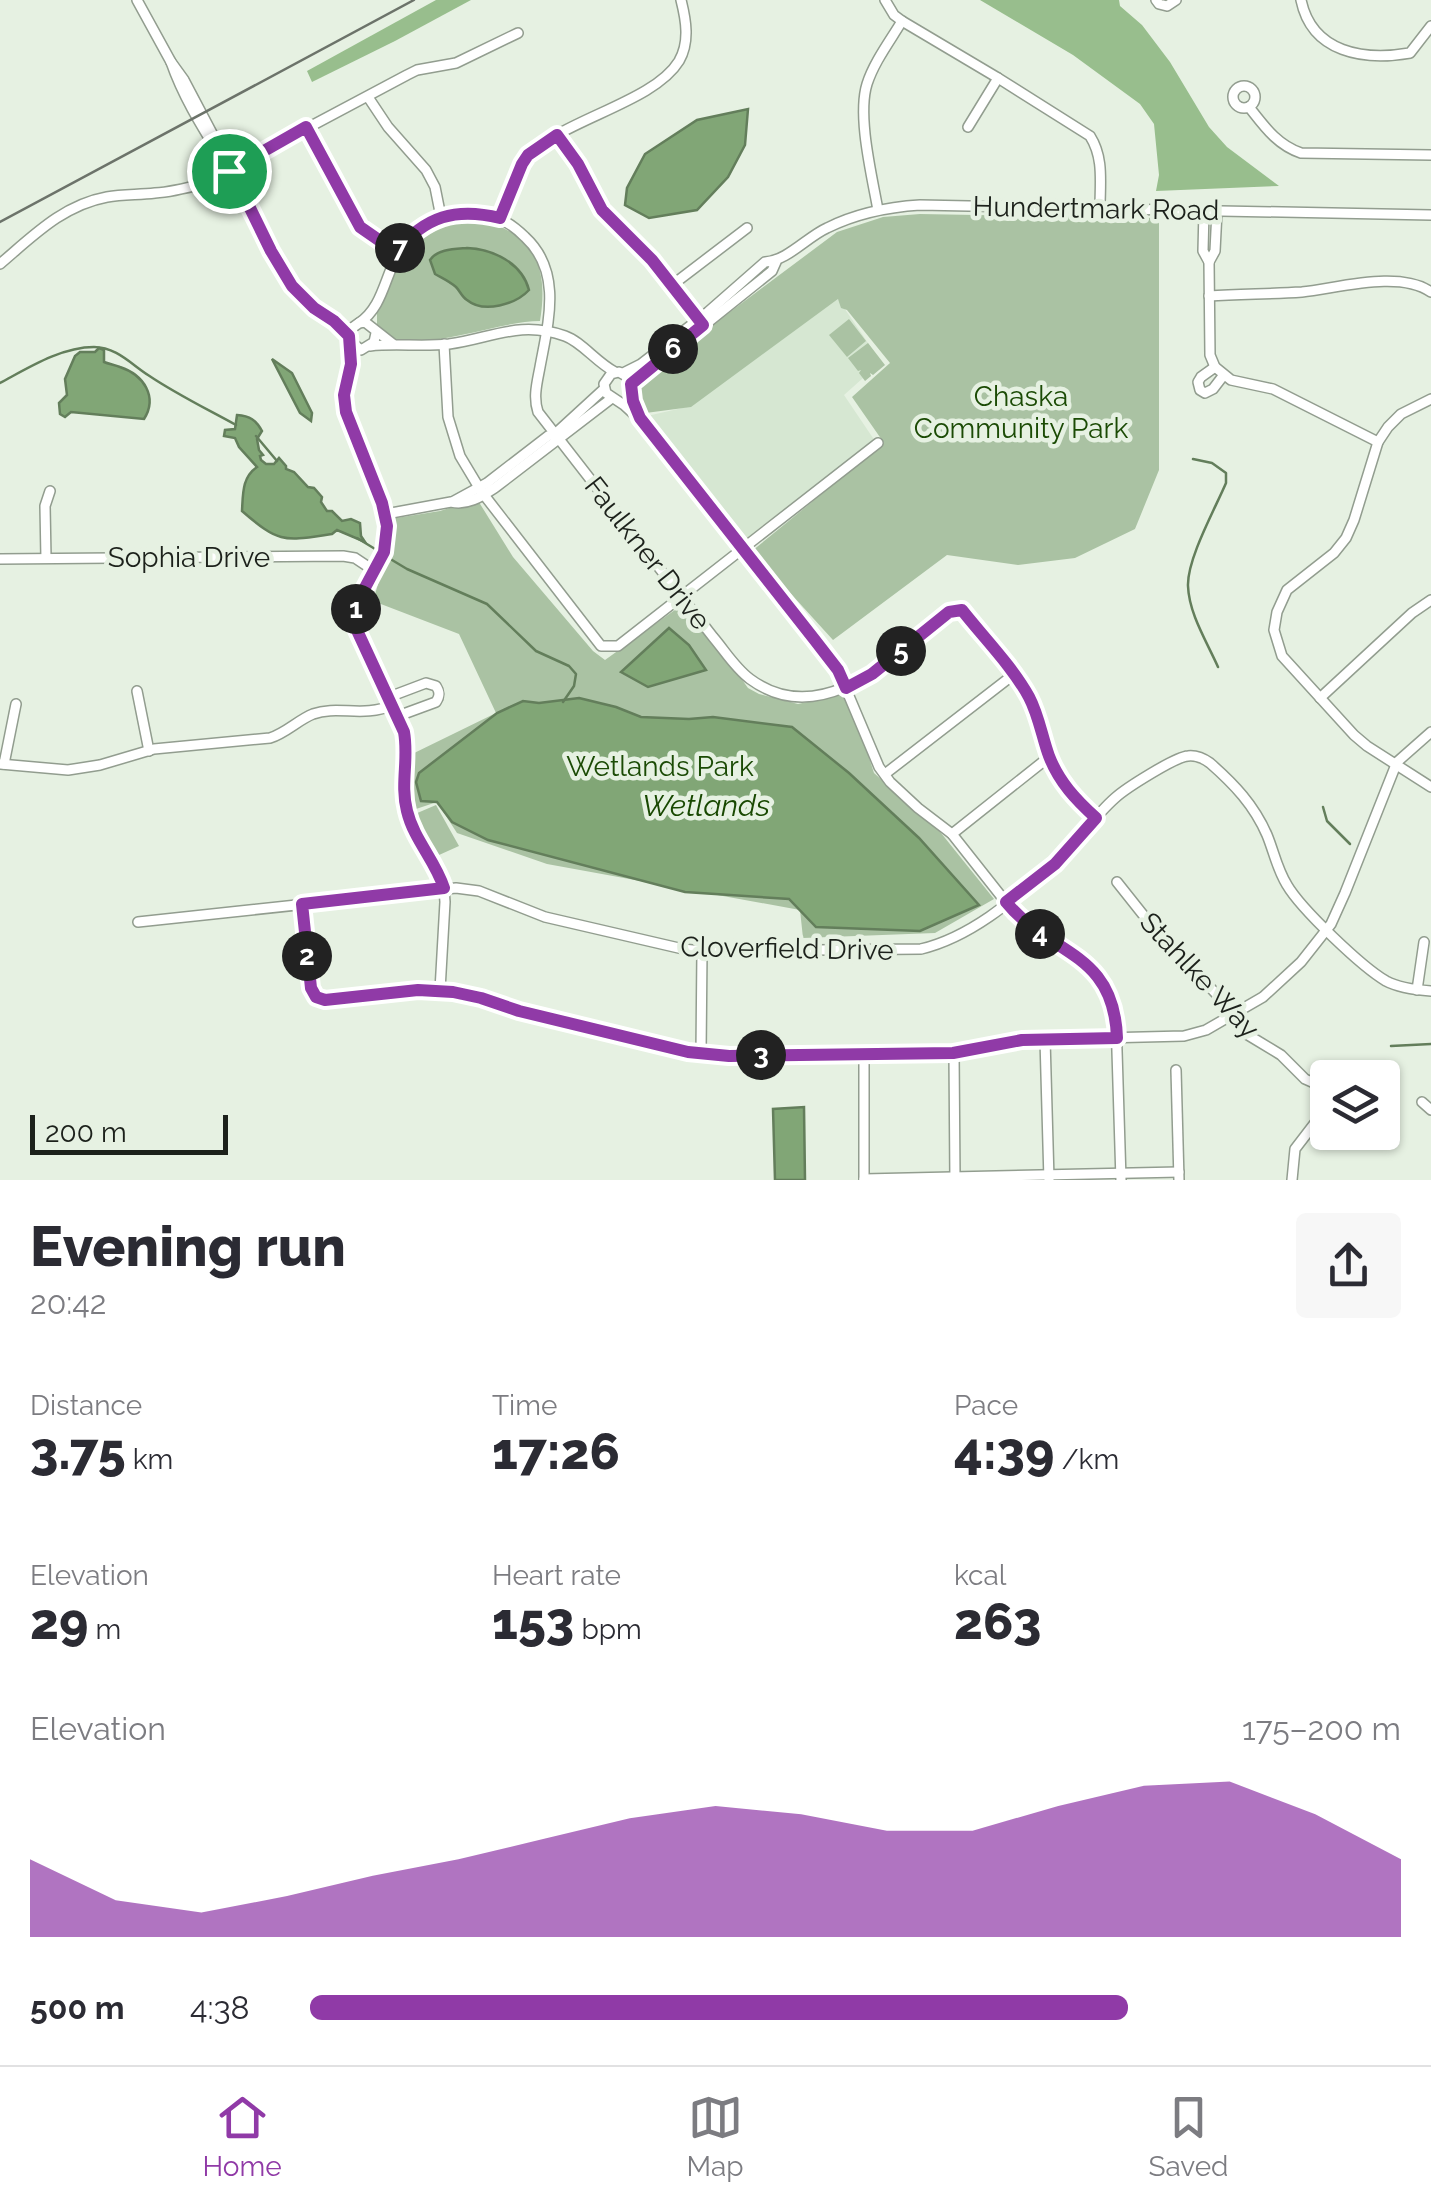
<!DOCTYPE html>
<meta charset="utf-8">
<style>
body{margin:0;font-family:Raleway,sans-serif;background:#f7f7f7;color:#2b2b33;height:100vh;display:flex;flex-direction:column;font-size:38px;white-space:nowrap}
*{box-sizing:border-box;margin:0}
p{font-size:32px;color:#7c7c81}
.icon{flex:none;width:55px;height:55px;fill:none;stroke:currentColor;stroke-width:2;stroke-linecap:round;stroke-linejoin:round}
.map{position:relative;height:1180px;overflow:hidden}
.drawer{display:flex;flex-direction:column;background:#fff;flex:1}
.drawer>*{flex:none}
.tools{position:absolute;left:1310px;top:1060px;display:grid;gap:20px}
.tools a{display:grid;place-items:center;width:90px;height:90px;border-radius:10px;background:#fff;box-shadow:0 2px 8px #0004;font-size:50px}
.scale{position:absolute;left:30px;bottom:25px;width:198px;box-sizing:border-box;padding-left:10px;border:5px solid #1c211b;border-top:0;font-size:28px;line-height:35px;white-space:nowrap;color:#1c211b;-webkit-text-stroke:8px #e6f1e2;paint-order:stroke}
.pin{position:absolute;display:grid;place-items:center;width:85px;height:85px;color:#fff;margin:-42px;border:5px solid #fff;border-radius:50%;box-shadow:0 2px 10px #0007}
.km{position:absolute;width:50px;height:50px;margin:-25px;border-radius:50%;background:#222;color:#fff;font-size:28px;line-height:50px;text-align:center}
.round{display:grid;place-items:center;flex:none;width:105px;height:105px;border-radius:10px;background:#f7f7f7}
.headline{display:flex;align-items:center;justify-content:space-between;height:170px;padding:0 30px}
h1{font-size:55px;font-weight:800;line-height:75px}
.metrics{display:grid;grid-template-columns:repeat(3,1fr);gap:15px;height:170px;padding:10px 30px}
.metrics div{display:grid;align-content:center}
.metrics b{font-size:50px;font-weight:800}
.metrics small{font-size:28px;font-weight:400}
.metrics p{font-size:28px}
.chart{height:280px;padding:20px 30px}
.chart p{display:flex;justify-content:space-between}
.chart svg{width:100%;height:180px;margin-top:10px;fill:#903aa7;opacity:.7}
ul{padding:0 30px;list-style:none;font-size:32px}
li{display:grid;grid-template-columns:160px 120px 1fr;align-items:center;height:75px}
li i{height:25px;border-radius:12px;background:#903aa7}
.menu{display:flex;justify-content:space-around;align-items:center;height:140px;border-top:2px solid #e1e1e2;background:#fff;font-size:28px;color:#7c7c81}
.menu a{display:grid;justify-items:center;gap:5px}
.menu .selected{color:#903aa7}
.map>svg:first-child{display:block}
.built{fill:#d6e7d2}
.green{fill:#aac2a3}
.forest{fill:#98be8d}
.water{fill:#81a676;stroke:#637e5b;stroke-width:2.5}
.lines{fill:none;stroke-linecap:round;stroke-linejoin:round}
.stream{stroke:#637e5b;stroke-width:2.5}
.minor-casing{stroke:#929d8f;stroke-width:12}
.minor{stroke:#fff;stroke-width:9}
.rail{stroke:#6c736a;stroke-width:2.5}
.route-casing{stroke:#fff;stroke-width:20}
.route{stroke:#903aa7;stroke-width:12}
.labels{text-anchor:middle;stroke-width:9;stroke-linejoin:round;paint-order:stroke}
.street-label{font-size:28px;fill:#1c211b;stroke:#e6f1e2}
.park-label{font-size:28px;fill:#1b4b05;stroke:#e6f1e2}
.water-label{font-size:30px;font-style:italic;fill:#184801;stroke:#e6f1e2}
</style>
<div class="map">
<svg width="1431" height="1180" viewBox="0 0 1431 1180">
<rect width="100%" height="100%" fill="#e6f1e2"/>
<path class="built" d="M838,299L881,362L844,395L875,441L745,541L647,416L691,406Z"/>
<g class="green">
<path d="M920,214L1159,218V470L1135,529L1075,558L1018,565L947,555L833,640L752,551L884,443L852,397L890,363L847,310L841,308L838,299L691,407L638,414L635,383L837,232L883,217Z"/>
<path d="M471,216C530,232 550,260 540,321C494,321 416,358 377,331V308L398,256L418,232L447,218Z"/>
<path d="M849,319L866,341L847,357L829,335Z"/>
<path d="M868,343L885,365L873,375L870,373L871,376L865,381L859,373L861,370L858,371L848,358Z"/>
<path d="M477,499L513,557L593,651L605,660L686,602L748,688L759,694L798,704L848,693L874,773L941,833L994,899L935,933L803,938L800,910L547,864L457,833L437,802L407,812L406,757L496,713L459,634L373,601L392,537L390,519L440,511Z"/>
<path d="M436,805L459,846L439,855L419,826L415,814Z"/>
</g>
<g class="forest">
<path d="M436,0H471L395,41L312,82L307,71Z"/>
<path d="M980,0H1119L1120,6L1142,25L1170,62L1209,127L1227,147L1279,186L1156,191L1159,175L1154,124L1140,104L1073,55Z"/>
</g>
<g class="water">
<path d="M748,109L745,145L728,177L697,210L649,218L625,205L627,188L645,154L697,120Z"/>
<path d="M467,248C493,249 522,263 529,290C516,304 484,314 467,300C462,297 460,291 456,287C449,281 442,278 435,274L430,260C437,249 455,249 467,248Z"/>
<path d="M99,348L104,350V362C109,364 115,365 120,367C144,375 158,397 144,419L71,412L65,417L60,414L59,403L67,395L65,379L75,356L80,352H95Z"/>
<path d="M272,359L292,373L312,413L311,421L300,413Z"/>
<path d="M237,415C250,416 256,420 262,431L257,439L259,450L263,455L260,456L261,460L266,464H274L279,458L286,466V469L294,472L308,487L314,488L322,497L321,502L327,511H332L342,521L351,519L360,523L361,536L365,542L337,530L332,534C284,541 280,544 242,511C243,494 242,477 257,467L239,447L235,438L224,436L225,430L235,429Z"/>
<path d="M669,628L689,645L706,670L648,687L621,672Z"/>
<path d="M579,698L616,707L641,717L689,719L713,717L792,727L849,773L919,838L979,905L920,931L816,927L789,899L685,892L488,840L452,822L437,802L421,801L416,782L419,773L497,713L523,701L539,703Z"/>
<path d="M804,1107L805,1180H775L773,1109Z"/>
</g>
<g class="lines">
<g class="stream">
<path d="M0,383C28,368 61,347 94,347C116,347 131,364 148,375C176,394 207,409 236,425"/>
<path d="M256,436L277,461"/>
<path d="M1193,459L1212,463L1226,473V483C1215,509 1187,559 1188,586C1189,614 1207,642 1218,667"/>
<path d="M357,538L380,552"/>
<path d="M387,557L407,569L487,604L536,651L569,666L576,674L574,686L563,702"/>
<path d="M1323,807L1327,821L1350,844"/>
<path d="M1391,1046L1431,1044"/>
</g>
<g class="minor-casing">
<g id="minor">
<path d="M137,0L171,62L184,80L223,154"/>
<path d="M885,0L894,15L902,21L998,78L1090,136C1104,158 1100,182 1100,208"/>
<path d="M1156,0L1159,4L1167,6L1176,0"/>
<path d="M1301,0C1312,53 1364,61 1410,53L1431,26"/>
<path d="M171,62C189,114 223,156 248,204C263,231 273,261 292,285C304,300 318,310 332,321C338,325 343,332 349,336"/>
<circle cx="1244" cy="97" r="11"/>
<path d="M368,97L388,127L426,170L435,187L441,217"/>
<path d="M1249,107C1264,126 1277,145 1301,153L1431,155"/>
<path d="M306,127L360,227L396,252"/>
<path d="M968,127L998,78"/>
<path d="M557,135L578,164L602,210L652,260L703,325"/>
<path d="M878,210C872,176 857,116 867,84C874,62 890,41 902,21"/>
<path d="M1204,211L1203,251L1209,262L1210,355L1215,367L1231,380L1273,389L1378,442"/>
<path d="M500,218C505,198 514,170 529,155C565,119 654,102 679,61C690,42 686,20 681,0"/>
<path d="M1209,262L1215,251L1217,211"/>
<path d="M0,264C33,236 63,205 107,197C123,194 139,195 155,193C172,192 187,188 202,184L407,75L417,70L456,63L518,33"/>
<path d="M671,286L747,228"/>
<path d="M1209,296C1240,294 1271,294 1302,292C1339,288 1399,270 1431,292"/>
<path d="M359,323C391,302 383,254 420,229C443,213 467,210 493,216C505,220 516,228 525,237C563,272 548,323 540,367C537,383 533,397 538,412L713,637C725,651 735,668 750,679C822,732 896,655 949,612L963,610"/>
<path d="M376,333L374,342L361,350L350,341L352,328L359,323L365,322L393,344"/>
<path d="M350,341L351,363L345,395L346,412L351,428L382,503L387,527L384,552L360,597L355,626L358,637L384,684L404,733L407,745L403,788L407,812L413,829L436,865L444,889L445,902L440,990"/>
<path d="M444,344L448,417L460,456L481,491L601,646H618L878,443"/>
<path d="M370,346C396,343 422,347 449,344C492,338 520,320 565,336C582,342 596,362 615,372"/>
<path d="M1215,367L1201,377L1198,382L1200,390L1205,393L1213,389L1223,376"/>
<path d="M623,373L641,364L708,312L765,262C787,261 807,237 827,228C857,213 888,207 920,205L1431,215"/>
<path d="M631,384L772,271L776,262"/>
<path d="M1431,399L1401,414L1388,427L1378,442L1354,520L1346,538L1334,553L1287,590L1277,612L1274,630L1282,656L1354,735L1367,746L1431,787"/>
<path d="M640,418L628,377L619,372L611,374L604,384L606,393L624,405L648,427L838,670L879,767L890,782L918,808L952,834L1016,915L1039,934L1075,954L1086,964L1103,985L1116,1019L1121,1180"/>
<path d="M454,501L487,483L548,436L556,433L604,389"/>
<path d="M386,514L451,502C468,506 482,496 496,487L612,398"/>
<path d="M46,558L45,506L50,491"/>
<path d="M0,559L343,556L355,558L373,570"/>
<path d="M963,610C984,638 1011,666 1029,698C1039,716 1042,737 1049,757C1059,782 1076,800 1096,818"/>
<path d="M137,691L149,751"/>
<path d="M389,697L426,683L436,686C440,692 440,696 436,702L398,716"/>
<path d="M1320,698L1412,613L1431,600"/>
<path d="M0,764L68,770L100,765L154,749L270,738C286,733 298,720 313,714C338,705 363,718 393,705"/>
<path d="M4,764L16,704"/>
<path d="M885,774L1013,675"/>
<path d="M952,834L1049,757"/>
<path d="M1117,882L1148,921L1235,1014L1248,1035L1281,1055L1305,1079L1314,1083L1325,1093L1328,1104"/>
<path d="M302,904L311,987L316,997L325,1001L418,990L453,992L481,998L519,1011L688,1052L729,1056L953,1053L1022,1040L1184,1036L1206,1030L1263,997L1301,962L1331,924L1345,893L1397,762L1431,732"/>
<path d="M138,922L456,888L479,891L545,917L683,949L702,951L921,949C971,937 1013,900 1051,867C1075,847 1091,819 1115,798C1126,788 1175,757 1188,756C1197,755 1203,758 1210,763C1234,784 1254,805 1267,835C1274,852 1277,869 1287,885C1301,909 1362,967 1386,981C1399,988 1417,990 1431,991"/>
<path d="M1417,990L1424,942"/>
<path d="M1045,1039L1049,1180"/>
<path d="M701,1053L702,951"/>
<path d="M954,1053L955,1180"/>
<path d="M1176,1070L1179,1180"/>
<path d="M1422,1102L1431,1110"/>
<path d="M864,1179L1179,1172"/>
<path d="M864,1180V1054"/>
<path d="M1292,1180L1295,1149L1328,1106"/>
</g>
</g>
<use href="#minor" class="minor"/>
<path class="rail" d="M0,222L414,0"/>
</g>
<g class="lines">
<g class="route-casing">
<path id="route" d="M306,127L360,227L396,252C425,216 456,207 500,218L522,164L528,155L557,135L578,164L602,210L652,260L703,325L631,384L633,401L640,418L814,639L838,670L846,688L872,674L949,612L962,610C984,638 1012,666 1029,697C1039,716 1042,737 1049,756C1059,782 1076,800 1096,818L1055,864L1006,902C1050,956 1114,950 1117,1038L1022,1040L953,1053L729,1056L688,1052L519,1011L481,998L453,992L418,990L325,1000L316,997L311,988L302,904L444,888C435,860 414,840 407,811C400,784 409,759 404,732L355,626L360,597L384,552L387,526L382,503L346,412L344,395L351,364L349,336L334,321L314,308L292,286L271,251L249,206L229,171Z"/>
</g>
<use href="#route" class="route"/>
</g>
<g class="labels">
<g class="street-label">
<text transform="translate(1096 208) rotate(1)" y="10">Hundertmark Road</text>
<text transform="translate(648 553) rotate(52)" y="10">Faulkner Drive</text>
<text x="189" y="567">Sophia Drive</text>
<text transform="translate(787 948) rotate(1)" y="10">Cloverfield Drive</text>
<text transform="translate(1200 975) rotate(47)" y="10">Stahlke Way</text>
</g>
<g class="park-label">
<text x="1021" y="406">Chaska<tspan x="1021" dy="32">Community Park</tspan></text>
<text x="660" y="776">Wetlands Park</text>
</g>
<g class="water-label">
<text x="706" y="816">Wetlands</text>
</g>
</g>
</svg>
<div class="tools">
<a><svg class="icon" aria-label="layers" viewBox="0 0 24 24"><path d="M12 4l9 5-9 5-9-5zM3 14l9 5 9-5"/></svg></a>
</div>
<div class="scale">200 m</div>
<div class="pin" style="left:229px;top:171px;background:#1e9e55"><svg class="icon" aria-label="arrive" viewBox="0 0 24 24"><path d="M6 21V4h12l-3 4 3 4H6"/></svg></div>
<b class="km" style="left:356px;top:609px">1</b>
<b class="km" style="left:307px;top:956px">2</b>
<b class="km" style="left:761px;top:1055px">3</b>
<b class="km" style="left:1040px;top:934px">4</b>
<b class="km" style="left:901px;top:651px">5</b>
<b class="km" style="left:673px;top:349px">6</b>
<b class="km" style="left:400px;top:248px">7</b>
</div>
<section class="drawer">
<div class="headline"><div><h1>Evening run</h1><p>20:42</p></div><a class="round"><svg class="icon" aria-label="share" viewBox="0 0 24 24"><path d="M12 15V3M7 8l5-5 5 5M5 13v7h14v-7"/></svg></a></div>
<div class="metrics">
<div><p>Distance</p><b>3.75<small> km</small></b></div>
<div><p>Time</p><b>17:26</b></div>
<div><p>Pace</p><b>4:39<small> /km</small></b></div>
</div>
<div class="metrics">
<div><p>Elevation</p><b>29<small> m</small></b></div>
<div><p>Heart rate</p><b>153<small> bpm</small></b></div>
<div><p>kcal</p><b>263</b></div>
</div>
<div class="chart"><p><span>Elevation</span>175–200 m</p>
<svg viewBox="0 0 160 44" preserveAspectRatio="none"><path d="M0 44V25L10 35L20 38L30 34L40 29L50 25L60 20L70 15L80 12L90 14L100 18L110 18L120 12L130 7L140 6L150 14L160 25V44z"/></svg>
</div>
<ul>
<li><b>500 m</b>4:38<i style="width:75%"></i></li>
</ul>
</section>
<nav class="menu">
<a class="selected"><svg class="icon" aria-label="home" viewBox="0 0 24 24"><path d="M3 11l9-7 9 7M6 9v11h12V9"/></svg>Home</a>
<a><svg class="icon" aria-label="map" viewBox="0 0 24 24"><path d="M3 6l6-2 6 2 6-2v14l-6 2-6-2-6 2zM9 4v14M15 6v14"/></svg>Map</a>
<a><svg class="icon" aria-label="saved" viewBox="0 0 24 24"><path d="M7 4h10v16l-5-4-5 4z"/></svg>Saved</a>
</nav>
